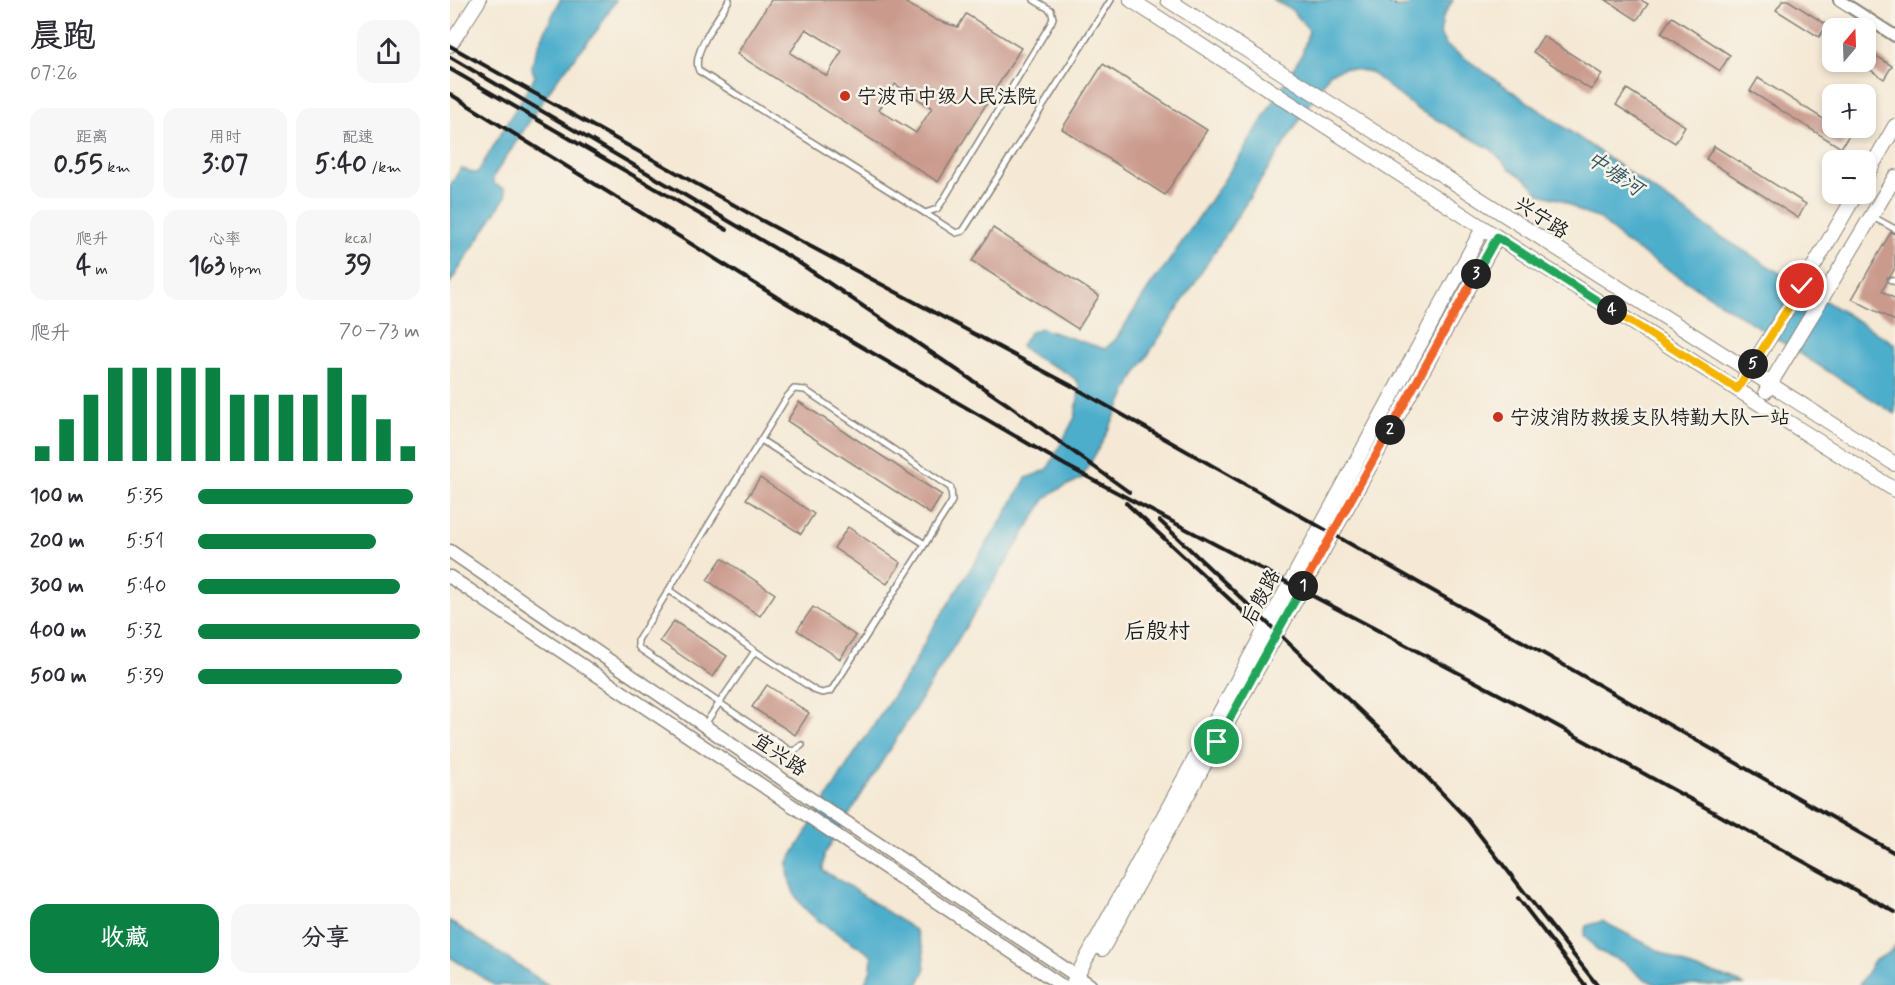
<!DOCTYPE html>
<html lang="zh">
<meta charset="utf-8">
<style>
body{margin:0;font-family:Mynerve,"LXGW WenKai TC",sans-serif;background:#f7f7f7;color:#2b2b33;height:100vh;display:flex;flex-direction:column;font-size:22px;white-space:nowrap}
*{box-sizing:border-box;margin:0}
p{font-size:20px;color:#7c7c81}
.icon{flex:none;width:33px;height:33px;fill:none;stroke:currentColor;stroke-width:2;stroke-linecap:round;stroke-linejoin:round}
.map{position:relative;flex:1;overflow:hidden}
.panel{display:flex;flex-direction:column;background:#fff;width:450px}
.panel>*{flex:none}
.needle{width:39px;rotate:19deg}
.fabs{position:absolute;left:1372px;top:18px;display:grid;gap:12px}
.fabs a{display:grid;place-items:center;width:54px;height:54px;border-radius:12px;background:#fff;box-shadow:0 3px 9px #0003;font-size:30px}
.pin{position:absolute;display:grid;place-items:center;width:51px;height:51px;color:#fff;margin:-26px;border:3px solid #fff;border-radius:50%;box-shadow:0 2px 6px #0007}
.km{position:absolute;width:30px;height:30px;margin:-15px;border-radius:50%;background:#222;color:#fff;font-size:16px;line-height:30px;text-align:center}
.round{display:grid;place-items:center;flex:none;width:63px;height:63px;border-radius:18px;background:#f7f7f7}
.overview{display:flex;align-items:center;justify-content:space-between;height:102px;padding:0 30px}
h1{font-size:33px;font-weight:700;line-height:45px}
.metrics{display:grid;grid-template-columns:repeat(3,1fr);gap:9px;height:102px;padding:6px 30px}
.metrics div{display:grid;align-content:center;border-radius:15px;background:#f7f7f7;text-align:center}
.metrics b{font-size:26px;font-weight:700}
.metrics small{font-size:16px;font-weight:400}
.metrics p{font-size:16px}
.chart{height:168px;padding:12px 30px}
.chart p{display:flex;justify-content:space-between}
.chart svg{width:100%;height:108px;margin-top:6px;stroke:#0b8043;stroke-width:6}
.button{display:flex;gap:12px;margin-top:auto;padding:12px 30px}
.button a{flex:1;height:69px;border-radius:18px;background:#0b8043;color:#fff;font-size:24px;font-weight:700;line-height:69px;text-align:center}
.button a+a{background:#f7f7f7;color:#2b2b33}
ul{padding:0 30px;list-style:none;font-size:20px}
li{display:grid;grid-template-columns:96px 72px 1fr;align-items:center;height:45px}
li i{height:15px;border-radius:8px;background:#0b8043}
main{display:flex;flex:1;min-height:0}
.map>svg:first-child{display:block}
.water{fill:#4daecc;stroke:#346574;stroke-width:1.5}
.building{fill:#ca9a8d;fill-rule:evenodd}
.lines{fill:none;stroke-linecap:round;stroke-linejoin:round}
.service-casing{stroke:#888278;stroke-width:8}
.minor-casing{stroke:#888278;stroke-width:14}
.tertiary-casing{stroke:#888278;stroke-width:15}
.secondary-casing{stroke:#888278;stroke-width:16}
.path{stroke:#888278;stroke-width:2;stroke-dasharray:1.5 4.5;stroke-linecap:butt}
.service{stroke:#fff;stroke-width:5}
.minor{stroke:#fff;stroke-width:10}
.tertiary{stroke:#fff;stroke-width:12}
.secondary{stroke:#fff;stroke-width:14}
.rail{stroke:#1c1c1c;stroke-width:4}
.split-1-casing{stroke:#fff;stroke-width:12}
.split-2-casing{stroke:#fff;stroke-width:12}
.split-3-casing{stroke:#fff;stroke-width:12}
.split-4-casing{stroke:#fff;stroke-width:12}
.split-5-casing{stroke:#fff;stroke-width:12}
.split-6-casing{stroke:#fff;stroke-width:12}
.split-1{stroke:#22a559;stroke-width:8}
.split-2{stroke:#f0652b;stroke-width:8}
.split-3{stroke:#f0652b;stroke-width:8}
.split-4{stroke:#22a559;stroke-width:8}
.split-5{stroke:#f5b400;stroke-width:8}
.split-6{stroke:#f5b400;stroke-width:8}
.poi-dot{fill:#c8321e;stroke:#f7f3e8;stroke-width:2}
.labels{text-anchor:middle;stroke-width:5;stroke-linejoin:round;paint-order:stroke}
.poi-label{font-size:20px;fill:#1c1c1c;stroke:#f7f3e8;text-anchor:start}
.street-label{font-size:20px;fill:#1c1c1c;stroke:#f7f3e8}
.water-label{font-size:21px;font-style:italic;fill:#305662;stroke:#f7f3e8}
.quarter-label{font-size:22px;fill:#1c1c1c;stroke:#f7f3e8}
</style>
<main>
<section class="panel">
<div class="overview"><div><h1>晨跑</h1><p>07:26</p></div><a class="round"><svg class="icon" aria-label="share" viewBox="0 0 24 24"><path d="M12 15V3M7 8l5-5 5 5M5 13v7h14v-7"/></svg></a></div>
<div class="metrics">
<div><p>距离</p><b>0.55<small> km</small></b></div>
<div><p>用时</p><b>3:07</b></div>
<div><p>配速</p><b>5:40<small> /km</small></b></div>
</div>
<div class="metrics">
<div><p>爬升</p><b>4<small> m</small></b></div>
<div><p>心率</p><b>163<small> bpm</small></b></div>
<div><p>kcal</p><b>39</b></div>
</div>
<div class="chart"><p><span>爬升</span>70–73 m</p>
<svg viewBox="0 0 160 44" preserveAspectRatio="none"><path d="M5 44V38M15 44V27M25 44V17M35 44V6M45 44V6M55 44V6M65 44V6M75 44V6M85 44V17M95 44V17M105 44V17M115 44V17M125 44V6M135 44V17M145 44V27M155 44V38"/></svg>
</div>
<ul>
<li><b>100 m</b>5:35<i style="width:97%"></i></li>
<li><b>200 m</b>5:51<i style="width:80%"></i></li>
<li><b>300 m</b>5:40<i style="width:91%"></i></li>
<li><b>400 m</b>5:32<i style="width:100%"></i></li>
<li><b>500 m</b>5:39<i style="width:92%"></i></li>
</ul>
<div class="button"><a>收藏</a><a>分享</a></div>
</section>
<div class="map">
<svg width="1445" height="985" viewBox="0 0 1445 985">
<rect width="100%" height="100%" fill="#f7f3e8"/>
<filter id="ink" filterUnits="userSpaceOnUse"><feTurbulence type="fractalNoise" baseFrequency=".0167" numOctaves="2"/><feDisplacementMap in="SourceGraphic" scale="12" xChannelSelector="R" yChannelSelector="G"/><feConvolveMatrix kernelMatrix="1 2 1 2 8 2 1 2 1" color-interpolation-filters="sRGB"/></filter>
<filter id="wash" filterUnits="userSpaceOnUse"><feTurbulence type="fractalNoise" baseFrequency=".008" numOctaves="4" result="noise"/><feDisplacementMap in="SourceGraphic" scale="24" xChannelSelector="R" yChannelSelector="G"/><feGaussianBlur stdDeviation="1.35" result="paint"/><feColorMatrix in="noise" values="0 0 0 0 0 0 0 0 0 0 0 0 0 0 0 0 0 1.4 0 .05"/><feComposite in="paint" operator="in"/></filter>
<g filter="url(#wash)">
<rect width="100%" height="100%" fill="#f5e9d5"/>
<g class="water">
<path d="M110,0H166L148,29L105,82L43,177L44,184L55,189L56,196L0,283V186L11,168L23,173L28,172L83,80L85,76C83,72 82,71 82,67C81,58 105,10 110,0Z"/>
<path d="M823,0H934L946,7L958,6L963,0H1003L993,17L990,34L996,45L1270,236L1445,344V414L1176,243L1150,219L1133,213L1112,200L1090,194L1077,180L1060,169L1041,149L967,109L920,72L895,68L880,73L685,375L653,441L631,479L605,491L596,498L374,855L373,871L388,879L466,931L473,949L475,970L468,985H414L421,969L422,956C386,928 336,915 338,862L399,762L460,671L479,634L555,515L576,478L597,470L625,417L630,385C616,366 588,364 571,346L579,333L590,328L655,349L666,339L702,283L717,264L791,155L852,54L859,30L842,10Z"/>
<path d="M0,921L95,983L98,985H44L0,957Z"/>
<path d="M1152,921L1244,969L1266,974L1295,985H1207L1191,977L1175,963L1148,951L1134,935L1136,926Z"/>
<path d="M1445,946V985H1409L1425,960L1439,953Z"/>
</g>
<g id="blocks">
<g class="building">
<path d="M321,0H451L486,20L508,27L516,14L571,48L488,182L287,54ZM356,29L392,51L377,76L340,53ZM445,84L482,108L466,133L429,110Z"/>
<path d="M1156,0H1191L1198,4L1187,20Z"/>
<path d="M1333,0H1338L1377,25L1369,37L1326,10Z"/>
<path d="M1222,17L1280,55L1270,71L1211,33Z"/>
<path d="M1093,36L1152,74L1141,90L1083,52Z"/>
<path d="M1416,49L1442,66L1434,79L1416,67Z"/>
<path d="M653,64L757,130L715,195L612,129Z"/>
<path d="M1308,78L1383,125V128H1387L1399,135L1391,148L1300,91Z"/>
<path d="M1177,89L1235,126L1225,143L1166,105Z"/>
<path d="M1264,146L1356,204L1348,218L1256,159Z"/>
<path d="M543,228L649,296L628,329L522,261Z"/>
<path d="M1441,232L1445,234V268L1441,275L1437,277V282L1432,291L1445,299V321L1402,299Z"/>
<path d="M349,402L492,495L480,514L337,421Z"/>
<path d="M310,478L364,514L351,534L296,499Z"/>
<path d="M398,527L451,563L437,584L384,548Z"/>
<path d="M272,558L325,594L310,616L257,580Z"/>
<path d="M363,607L406,636L390,659L347,630Z"/>
<path d="M224,621L277,656L263,677L210,641Z"/>
<path d="M317,685L359,713L345,735L302,707Z"/>
</g>
</g>
</g>
<g filter="url(#ink)">
<use href="#blocks" fill-opacity="0" stroke="#888278" stroke-width="1.5"/>
<g class="lines">
<g class="service-casing">
<g id="service">
<path d="M279,0C270,16 240,54 249,71L475,213L487,209L492,202L601,23L603,18L601,10L584,0"/>
<path d="M475,213L506,233L513,231L661,0"/>
<path d="M1423,217L1445,229"/>
<path d="M1441,280L1445,282"/>
<path d="M311,440L475,544"/>
<path d="M219,590L305,651L366,691L372,693L381,691L498,508L502,501L501,488L355,390L344,389L337,397L188,640V646L190,649L339,750L344,751L352,745"/>
<path d="M255,724L305,651"/>
</g>
</g>
<g class="minor-casing">
<path id="minor" d="M1389,0L1445,36"/>
</g>
<g class="tertiary-casing">
<g id="tertiary">
<path d="M0,551L361,799L640,985"/>
<path d="M0,577L611,985"/>
</g>
</g>
<g class="secondary-casing">
<g id="secondary">
<path d="M681,0L1033,228L1445,490"/>
<path d="M718,0L1445,464"/>
<path d="M0,45L29,0"/>
<path d="M1416,176L1445,126"/>
<path d="M1295,377L1352,286L1406,194"/>
<path d="M1316,391L1445,177"/>
<path d="M652,949L1047,237"/>
<path d="M622,985L1033,228"/>
</g>
</g>
<path class="path" d="M941,0L947,3L950,0"/>
<use href="#service" class="service"/>
<use href="#minor" class="minor"/>
<use href="#tertiary" class="tertiary"/>
<use href="#secondary" class="secondary"/>
<g class="rail">
<path d="M0,46L311,220L620,385L1445,853"/>
<path d="M0,57L345,260L560,406L679,492"/>
<path d="M0,69L277,230"/>
<path d="M0,94L333,301L615,465L1073,707L1445,912"/>
<path d="M676,503L803,621"/>
<path d="M710,521L945,744L1018,820L1147,985"/>
<path d="M1068,898L1135,985"/>
</g>
</g>
</g>
<g class="lines" filter="url(#ink)">
<g class="split-1-casing">
<path id="split-1" d="M767,742L853,586"/>
</g>
<g class="split-2-casing">
<path id="split-2" d="M853,586L940,430"/>
</g>
<g class="split-3-casing">
<path id="split-3" d="M940,430L1026,274"/>
</g>
<g class="split-4-casing">
<path id="split-4" d="M1026,274L1047,237L1162,310"/>
</g>
<g class="split-5-casing">
<path id="split-5" d="M1162,310L1287,389L1303,364"/>
</g>
<g class="split-6-casing">
<path id="split-6" d="M1303,364L1352,286"/>
</g>
<use href="#split-1" class="split-1"/>
<use href="#split-2" class="split-2"/>
<use href="#split-3" class="split-3"/>
<use href="#split-4" class="split-4"/>
<use href="#split-5" class="split-5"/>
<use href="#split-6" class="split-6"/>
</g>
<g class="poi-dot">
<circle cx="395" cy="96" r="6"/>
<circle cx="1048" cy="417" r="6"/>
</g>
<g class="labels">
<g class="poi-label">
<text x="407" y="103">宁波市中级人民法院</text>
<text x="1060" y="424">宁波消防救援支队特勤大队一站</text>
</g>
<g class="street-label">
<text transform="translate(1092 217) rotate(33)" y="7">兴宁路</text>
<text transform="translate(810 597) rotate(-62)" y="7">后殷路</text>
<text transform="translate(330 754) rotate(34)" y="7">宜兴路</text>
</g>
<g class="water-label">
<text transform="translate(1165 173) rotate(34)" y="7">中塘河</text>
</g>
<g class="quarter-label">
<text x="707" y="638">后殷村</text>
</g>
</g>
</svg>
<div class="fabs">
<a><svg class="needle" viewBox="-14 -14 28 28"><path d="M0-13l5 13h-10z" fill="#e53935"/><path d="M0 13l5-13h-10z" fill="#7c7c81"/></svg></a>
<a>+</a>
<a>−</a>
</div>
<div class="pin" style="left:767px;top:742px;background:#1e9e55"><svg class="icon" aria-label="arrive" viewBox="0 0 24 24"><path d="M6 21V4h12l-3 4 3 4H6"/></svg></div>
<div class="pin" style="left:1352px;top:286px;background:#d93025"><svg class="icon" aria-label="check" viewBox="0 0 24 24"><path d="M5 12l5 5 9-10"/></svg></div>
<b class="km" style="left:853px;top:586px">1</b>
<b class="km" style="left:940px;top:430px">2</b>
<b class="km" style="left:1026px;top:274px">3</b>
<b class="km" style="left:1162px;top:310px">4</b>
<b class="km" style="left:1303px;top:364px">5</b>
</div>
</main>
